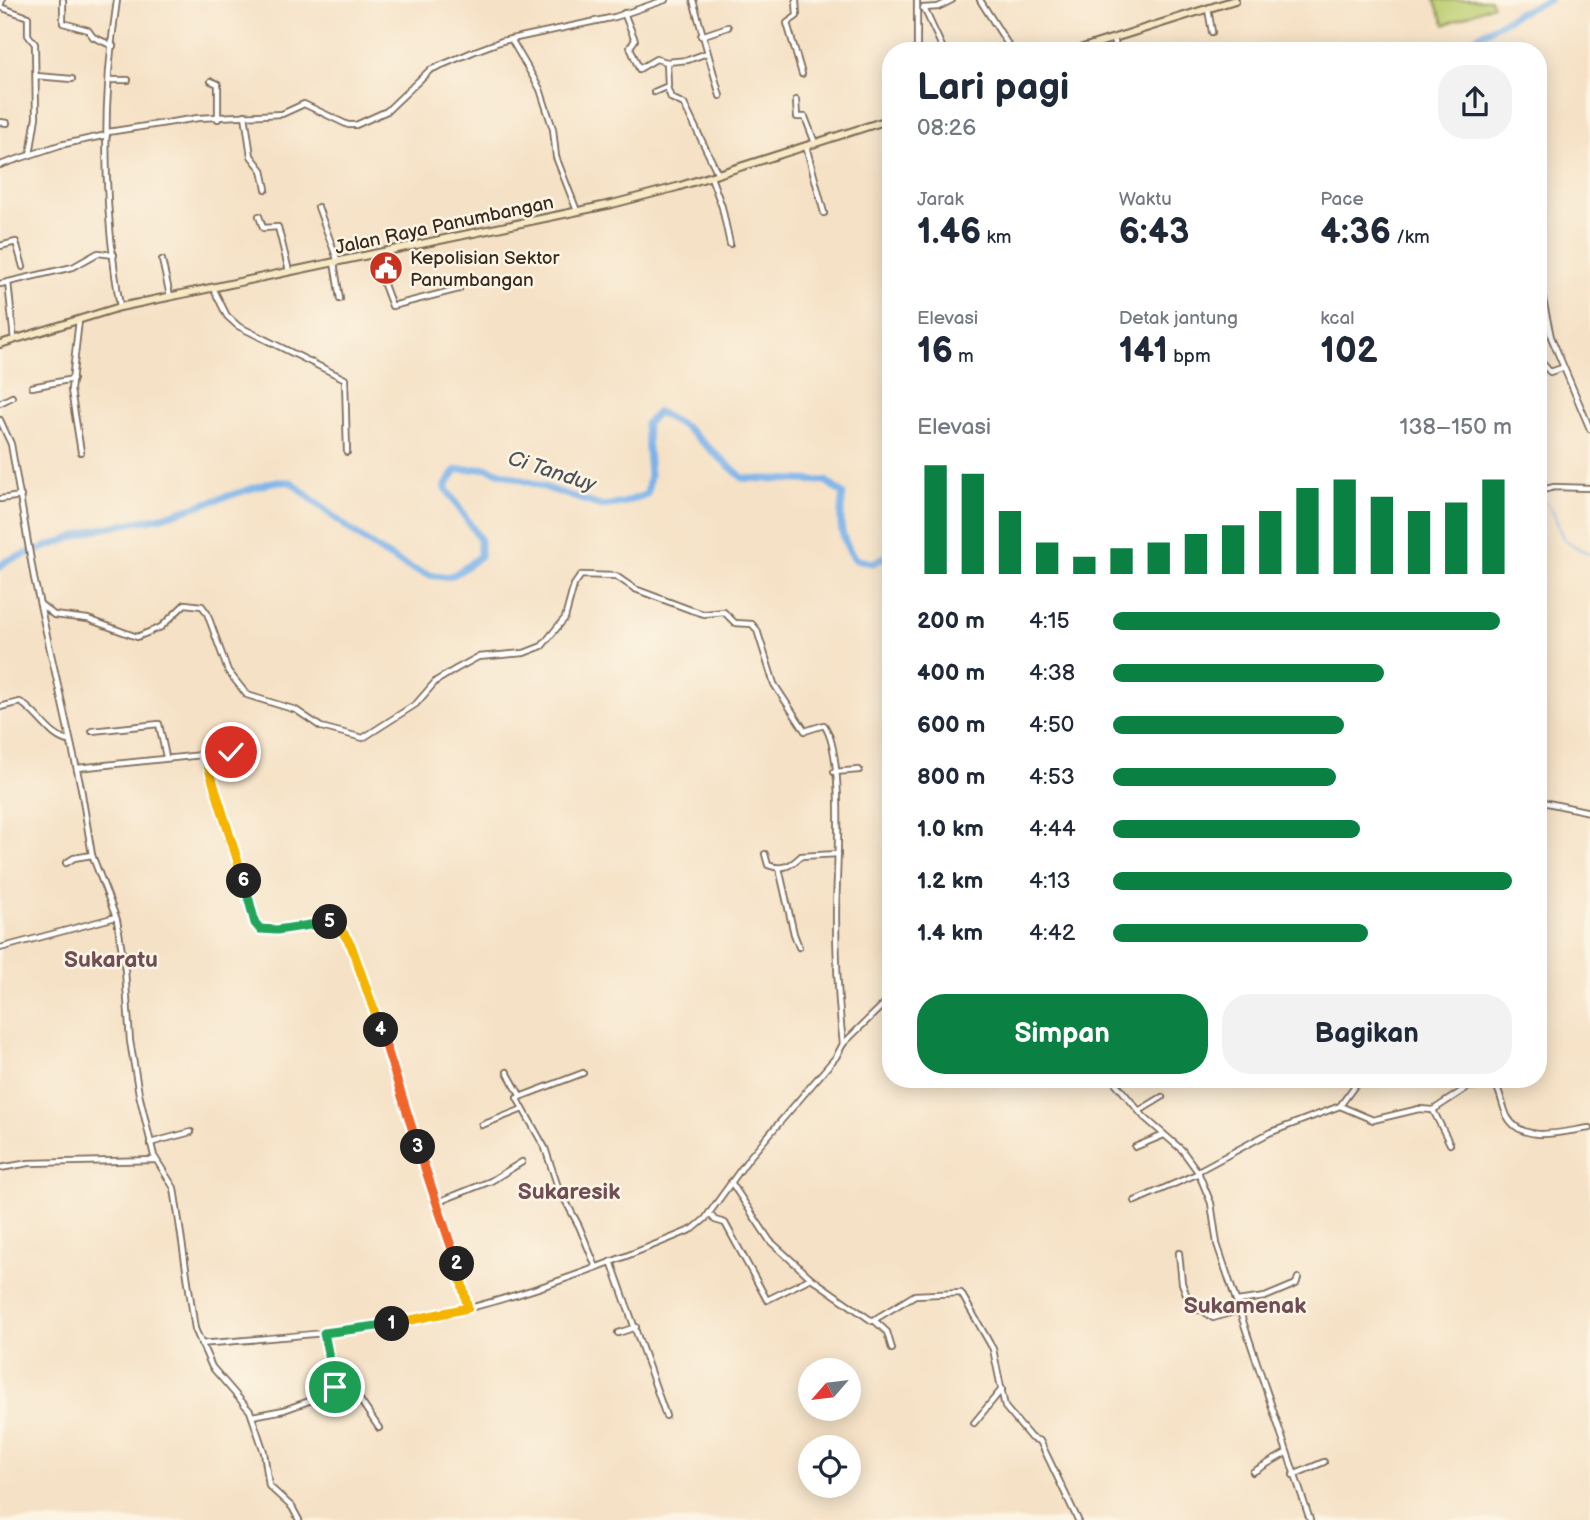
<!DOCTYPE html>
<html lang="id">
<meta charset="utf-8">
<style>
body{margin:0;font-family:"Balsamiq Sans",sans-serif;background:#f2f2f3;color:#1f2937;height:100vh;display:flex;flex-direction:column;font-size:26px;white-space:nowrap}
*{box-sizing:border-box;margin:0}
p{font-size:23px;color:#747a83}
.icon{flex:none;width:38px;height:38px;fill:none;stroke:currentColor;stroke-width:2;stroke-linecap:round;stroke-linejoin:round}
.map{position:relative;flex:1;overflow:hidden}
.panel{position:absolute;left:882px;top:42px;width:665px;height:1046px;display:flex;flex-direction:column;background:#fff;border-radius:28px;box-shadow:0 4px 18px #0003}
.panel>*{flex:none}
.needle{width:46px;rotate:242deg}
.fabs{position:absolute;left:798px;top:1358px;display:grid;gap:14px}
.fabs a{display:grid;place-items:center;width:63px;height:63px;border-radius:50%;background:#fff;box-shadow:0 4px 18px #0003;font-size:35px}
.pin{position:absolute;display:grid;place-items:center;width:60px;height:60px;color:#fff;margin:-30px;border:4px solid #fff;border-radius:50%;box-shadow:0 2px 7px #0007}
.km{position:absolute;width:35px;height:35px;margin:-18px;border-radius:50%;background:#222;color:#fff;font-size:19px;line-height:35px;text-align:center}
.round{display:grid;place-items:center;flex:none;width:74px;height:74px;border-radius:28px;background:#f2f2f3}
.headline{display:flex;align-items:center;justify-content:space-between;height:119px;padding:0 35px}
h1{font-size:38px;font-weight:700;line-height:52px}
.figures{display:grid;grid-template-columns:repeat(3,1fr);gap:10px;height:119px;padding:7px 35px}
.figures div{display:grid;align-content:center}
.figures b{font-size:35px;font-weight:700}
.figures small{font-size:19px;font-weight:400}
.figures p{font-size:19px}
.chart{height:196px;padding:14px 35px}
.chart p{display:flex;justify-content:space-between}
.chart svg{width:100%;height:126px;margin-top:7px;stroke:#0b8043;stroke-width:6}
.action{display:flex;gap:14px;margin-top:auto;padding:14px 35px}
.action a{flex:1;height:80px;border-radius:28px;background:#0b8043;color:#fff;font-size:28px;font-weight:700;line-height:80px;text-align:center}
.action a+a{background:#f2f2f3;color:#1f2937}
ul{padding:0 35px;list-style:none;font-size:23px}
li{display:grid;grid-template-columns:112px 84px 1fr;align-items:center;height:52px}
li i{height:18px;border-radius:9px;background:#0b8043}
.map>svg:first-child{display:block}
.green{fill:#bcce70;stroke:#7c7c47;stroke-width:2}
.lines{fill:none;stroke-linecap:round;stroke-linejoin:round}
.stream{stroke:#7ab2ea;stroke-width:2}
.river{stroke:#7ab2ea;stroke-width:7}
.minor-casing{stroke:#7c6a58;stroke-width:8}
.secondary-casing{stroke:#7c6a58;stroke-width:10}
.minor{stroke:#fff;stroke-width:4.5}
.secondary{stroke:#f6e9c3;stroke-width:6}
.split-1-casing{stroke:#fff;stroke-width:14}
.split-2-casing{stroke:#fff;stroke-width:14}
.split-3-casing{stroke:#fff;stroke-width:14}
.split-4-casing{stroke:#fff;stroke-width:14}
.split-5-casing{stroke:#fff;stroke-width:14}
.split-6-casing{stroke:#fff;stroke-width:14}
.split-7-casing{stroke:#fff;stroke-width:14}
.split-8-casing{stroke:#fff;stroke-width:14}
.split-1{stroke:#22a559;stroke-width:9}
.split-2{stroke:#f5b400;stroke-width:9}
.split-3{stroke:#f0652b;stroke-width:9}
.split-4{stroke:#f0652b;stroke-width:9}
.split-5{stroke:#f5b400;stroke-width:9}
.split-6{stroke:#22a559;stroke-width:9}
.split-7{stroke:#f5b400;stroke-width:9}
.split-8{stroke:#22a559;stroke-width:9}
.labels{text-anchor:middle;stroke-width:5;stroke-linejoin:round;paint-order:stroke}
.street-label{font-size:19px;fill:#3b2a1e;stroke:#fcf5e5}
.poi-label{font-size:19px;fill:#3b2a1e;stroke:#fcf5e5;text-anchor:start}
.water-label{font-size:21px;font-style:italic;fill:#4e535b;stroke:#fcf5e5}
.quarter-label{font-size:23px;font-weight:bold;fill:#6f4f55;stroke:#fcf5e5}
</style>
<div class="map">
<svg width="1590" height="1520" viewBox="0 0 1590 1520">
<rect width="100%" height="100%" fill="#fcf5e5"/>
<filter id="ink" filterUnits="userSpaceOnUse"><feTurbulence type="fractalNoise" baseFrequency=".0143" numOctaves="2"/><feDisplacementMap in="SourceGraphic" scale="14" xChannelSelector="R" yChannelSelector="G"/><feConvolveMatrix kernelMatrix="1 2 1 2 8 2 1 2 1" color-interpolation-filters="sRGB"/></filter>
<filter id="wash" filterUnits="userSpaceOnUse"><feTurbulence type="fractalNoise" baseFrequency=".00686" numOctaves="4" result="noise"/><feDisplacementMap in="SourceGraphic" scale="28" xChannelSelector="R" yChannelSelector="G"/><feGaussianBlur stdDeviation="1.57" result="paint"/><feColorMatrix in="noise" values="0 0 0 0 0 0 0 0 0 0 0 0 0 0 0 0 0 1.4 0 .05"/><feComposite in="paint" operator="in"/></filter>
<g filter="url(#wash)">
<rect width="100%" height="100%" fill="#f5e1c5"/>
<path class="green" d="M1434,0H1490L1493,5L1445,25Z"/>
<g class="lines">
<path class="stream" d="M1538,500L1549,505C1568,537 1549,535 1590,554"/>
<g class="river">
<path d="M1452,51L1518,13L1549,0"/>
<path d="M0,567L6,561L94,530L162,517L272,482H291C321,506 414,590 453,575C462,571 472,562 480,556V539L445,487L456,470L486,468L601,506L623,503L647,494L650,475L646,424L658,412L685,427L743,478L826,481L843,494C839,520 839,539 856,560L873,563L891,554"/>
</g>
</g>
</g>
<g filter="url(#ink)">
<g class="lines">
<g class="minor-casing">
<g id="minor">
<path d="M2,0L0,7L28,17V35L35,44L36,117L30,155"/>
<path d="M63,0V23L88,30L93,37L113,46"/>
<path d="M117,0C102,100 103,206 120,307"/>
<path d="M693,0L720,96"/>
<path d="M796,0L797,16L787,23L802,74"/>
<path d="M980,0L1012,51"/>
<path d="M923,8L938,7L952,0"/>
<path d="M924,8L944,51"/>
<path d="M1208,9L1212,32"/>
<path d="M624,13L635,40L630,47L639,69L656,59L667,62"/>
<path d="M701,36L728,27"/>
<path d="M1114,38L1117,51"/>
<path d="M511,39L540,89L553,129L556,157L577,211"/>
<path d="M917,51V0"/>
<path d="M36,76L72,79"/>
<path d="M109,80H128"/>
<path d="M211,81L218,84V119"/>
<path d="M667,87L671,98L684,104L718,174"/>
<path d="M654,92L668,86L667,62L688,60L707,53"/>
<path d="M796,100L797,117H805L815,143"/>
<path d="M245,115L251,156L262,170L266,189"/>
<path d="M0,122L7,123"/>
<path d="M108,132L198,118L282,114L304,104L348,125H356L387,111L430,70L475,51L502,41L615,17L665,0"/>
<path d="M806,146L824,213"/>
<path d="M0,165L60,145L107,135"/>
<path d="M711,177L722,207L730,244"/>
<path d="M318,207L338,262"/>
<path d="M259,216L263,228L278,227L289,271"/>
<path d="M0,246L16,242L23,267"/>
<path d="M373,255L392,306L459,289"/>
<path d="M162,260L170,296"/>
<path d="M334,262L340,299"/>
<path d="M1538,276L1551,337L1590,429"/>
<path d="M8,282L14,340"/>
<path d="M0,284L73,267L98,253L114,255"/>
<path d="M213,288L227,316L238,326L345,379L347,452"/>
<path d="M79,320L71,390L81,452"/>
<path d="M1538,358L1550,372L1562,368"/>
<path d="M32,387L73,379"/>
<path d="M0,403L12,397"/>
<path d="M0,420L11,444L34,578L81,788L92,855L117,920L125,970L130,1041L139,1094L154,1156L174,1188L195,1329L212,1367L250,1411L264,1452L269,1486L292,1507L299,1520"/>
<path d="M1538,491L1554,487L1590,488"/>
<path d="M0,499L21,496"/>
<path d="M40,604L54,615L88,619L137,637L161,627L185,604L202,606L207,613L228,671L247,695L296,710L321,727L363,738L416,704L436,681L456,669L478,657L524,653L542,646L565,618L574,585L581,575L616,576L635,589L691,610L704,614L724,612L735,623L752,624L757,630L774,684L805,731L824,725C846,755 836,875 836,915C836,958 838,1001 843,1044"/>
<path d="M0,707L20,702C38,712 51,740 70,741"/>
<path d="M92,731L159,724L166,757"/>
<path d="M203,755L231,752"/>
<path d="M77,768L202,755L257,926C278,943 314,916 337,923L350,945L372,1000L405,1112L449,1235L468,1308"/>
<path d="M834,772L859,770"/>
<path d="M1538,801L1590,812"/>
<path d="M765,854L768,865C783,871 792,865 801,856L838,854"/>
<path d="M66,863L74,858L92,855"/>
<path d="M779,868L794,934L799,947"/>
<path d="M0,948L116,917"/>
<path d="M507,1072L520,1095"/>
<path d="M583,1073L517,1098L545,1148L558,1187L579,1226L596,1267"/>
<path d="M1113,1080L1144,1117L1182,1150L1198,1172L1211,1203L1217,1244L1310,1520"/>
<path d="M1340,1106L1373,1120L1419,1109L1433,1110L1450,1144"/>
<path d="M1433,1110L1468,1087L1495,1084C1501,1093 1502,1105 1507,1116C1522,1145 1564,1131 1590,1128"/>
<path d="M1139,1111L1162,1097"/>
<path d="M482,1125L523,1109"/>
<path d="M150,1143L191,1132"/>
<path d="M1135,1147L1164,1135"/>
<path d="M0,1168L29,1163L156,1160"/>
<path d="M1198,1171L1269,1133L1340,1106L1359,1080"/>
<path d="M731,1182L770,1241L811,1278L872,1321L915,1295L961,1293L993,1349L1005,1407L1031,1438L1040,1441L1078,1520"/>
<path d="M1135,1201L1199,1173"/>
<path d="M438,1202L491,1181L522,1162"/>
<path d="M709,1213L715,1220L725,1223L767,1300L811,1278"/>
<path d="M1179,1253L1182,1283L1192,1310H1202L1213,1318L1240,1310"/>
<path d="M611,1261L666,1416"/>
<path d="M1237,1301L1265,1297L1296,1284L1298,1278"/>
<path d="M875,1321L887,1332L892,1349"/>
<path d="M324,1333L336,1389L358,1397L379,1428"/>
<path d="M618,1333L636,1327"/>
<path d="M201,1344C281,1337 361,1332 440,1315C527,1296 611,1263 693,1229L705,1219L749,1158L836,1057L843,1044L891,997"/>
<path d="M252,1416L284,1410L337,1391"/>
<path d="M974,1423L1002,1389"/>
<path d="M1253,1472L1286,1453"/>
<path d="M1293,1475L1324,1462"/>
</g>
</g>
<g class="secondary-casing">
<g id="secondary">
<path d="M1073,51L1235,0"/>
<path d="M0,344L120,307L612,204L677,187L891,119"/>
</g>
</g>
<use href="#minor" class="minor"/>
<use href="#secondary" class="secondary"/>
</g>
</g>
<g class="lines" filter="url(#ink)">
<g class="split-1-casing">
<path id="split-1" d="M335,1387L324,1333L392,1324"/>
</g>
<g class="split-2-casing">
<path id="split-2" d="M392,1324L468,1308L457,1264"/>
</g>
<g class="split-3-casing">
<path id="split-3" d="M418,1147L457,1264"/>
</g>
<g class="split-4-casing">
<path id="split-4" d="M381,1030L418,1147"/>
</g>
<g class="split-5-casing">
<path id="split-5" d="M330,922L337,923L351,945L381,1030"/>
</g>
<g class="split-6-casing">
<path id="split-6" d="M244,881L255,923L260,929L277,930L330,922"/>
</g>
<g class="split-7-casing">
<path id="split-7" d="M207,763L244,881"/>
</g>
<g class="split-8-casing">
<path id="split-8" d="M207,763L204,755L231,752"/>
</g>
<use href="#split-1" class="split-1"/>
<use href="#split-2" class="split-2"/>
<use href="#split-3" class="split-3"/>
<use href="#split-4" class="split-4"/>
<use href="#split-5" class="split-5"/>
<use href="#split-6" class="split-6"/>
<use href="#split-7" class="split-7"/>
<use href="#split-8" class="split-8"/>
</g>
<defs>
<g id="civic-disc" transform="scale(1.75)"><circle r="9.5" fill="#c8321e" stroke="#fcf5e5"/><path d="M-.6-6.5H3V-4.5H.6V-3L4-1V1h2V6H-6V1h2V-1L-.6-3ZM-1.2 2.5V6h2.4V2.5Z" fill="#fff"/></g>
</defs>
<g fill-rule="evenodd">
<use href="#civic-disc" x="386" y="268"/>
</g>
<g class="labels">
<g class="street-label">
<text transform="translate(444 224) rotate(-12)" y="7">Jalan Raya Panumbangan</text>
</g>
<g class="poi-label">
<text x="410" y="264">Kepolisian Sektor<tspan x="410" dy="22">Panumbangan</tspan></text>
</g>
<g class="water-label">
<text transform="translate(552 471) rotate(18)" y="7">Ci Tanduy</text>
</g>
<g class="quarter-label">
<text x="111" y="967">Sukaratu</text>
<text x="569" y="1199">Sukaresik</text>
<text x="1245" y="1313">Sukamenak</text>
</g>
</g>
</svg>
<div class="fabs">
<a><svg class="needle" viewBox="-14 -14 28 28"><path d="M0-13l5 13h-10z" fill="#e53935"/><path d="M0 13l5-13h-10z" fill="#747a83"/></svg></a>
<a><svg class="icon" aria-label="locate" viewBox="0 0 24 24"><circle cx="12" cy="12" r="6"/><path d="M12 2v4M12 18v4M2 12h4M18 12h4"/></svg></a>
</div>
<div class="pin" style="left:335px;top:1387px;background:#1e9e55"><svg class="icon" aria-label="arrive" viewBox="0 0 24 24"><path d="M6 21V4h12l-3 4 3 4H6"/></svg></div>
<div class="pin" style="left:231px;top:752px;background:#d93025"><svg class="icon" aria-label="check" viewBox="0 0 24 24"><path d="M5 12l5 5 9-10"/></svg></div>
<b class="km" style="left:392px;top:1324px">1</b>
<b class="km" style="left:457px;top:1264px">2</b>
<b class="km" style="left:418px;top:1147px">3</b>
<b class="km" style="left:381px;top:1030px">4</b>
<b class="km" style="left:330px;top:922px">5</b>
<b class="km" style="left:244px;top:881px">6</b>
<section class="panel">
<div class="headline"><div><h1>Lari pagi</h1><p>08:26</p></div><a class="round"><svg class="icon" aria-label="share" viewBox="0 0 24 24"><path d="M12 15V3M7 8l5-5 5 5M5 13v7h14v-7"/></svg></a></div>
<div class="figures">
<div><p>Jarak</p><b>1.46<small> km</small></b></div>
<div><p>Waktu</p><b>6:43</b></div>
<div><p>Pace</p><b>4:36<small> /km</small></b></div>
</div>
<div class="figures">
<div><p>Elevasi</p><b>16<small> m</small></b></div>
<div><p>Detak jantung</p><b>141<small> bpm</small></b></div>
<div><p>kcal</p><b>102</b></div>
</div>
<div class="chart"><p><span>Elevasi</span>138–150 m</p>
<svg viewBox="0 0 160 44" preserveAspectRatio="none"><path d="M5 44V6M15 44V9M25 44V22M35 44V33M45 44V38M55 44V35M65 44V33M75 44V30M85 44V27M95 44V22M105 44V14M115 44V11M125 44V17M135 44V22M145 44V19M155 44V11"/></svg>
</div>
<ul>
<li><b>200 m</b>4:15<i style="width:97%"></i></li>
<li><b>400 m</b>4:38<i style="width:68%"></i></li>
<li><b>600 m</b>4:50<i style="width:58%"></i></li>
<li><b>800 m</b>4:53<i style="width:56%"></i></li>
<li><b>1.0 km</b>4:44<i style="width:62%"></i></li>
<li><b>1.2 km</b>4:13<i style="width:100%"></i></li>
<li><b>1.4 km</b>4:42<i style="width:64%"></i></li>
</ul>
<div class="action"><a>Simpan</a><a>Bagikan</a></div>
</section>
</div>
